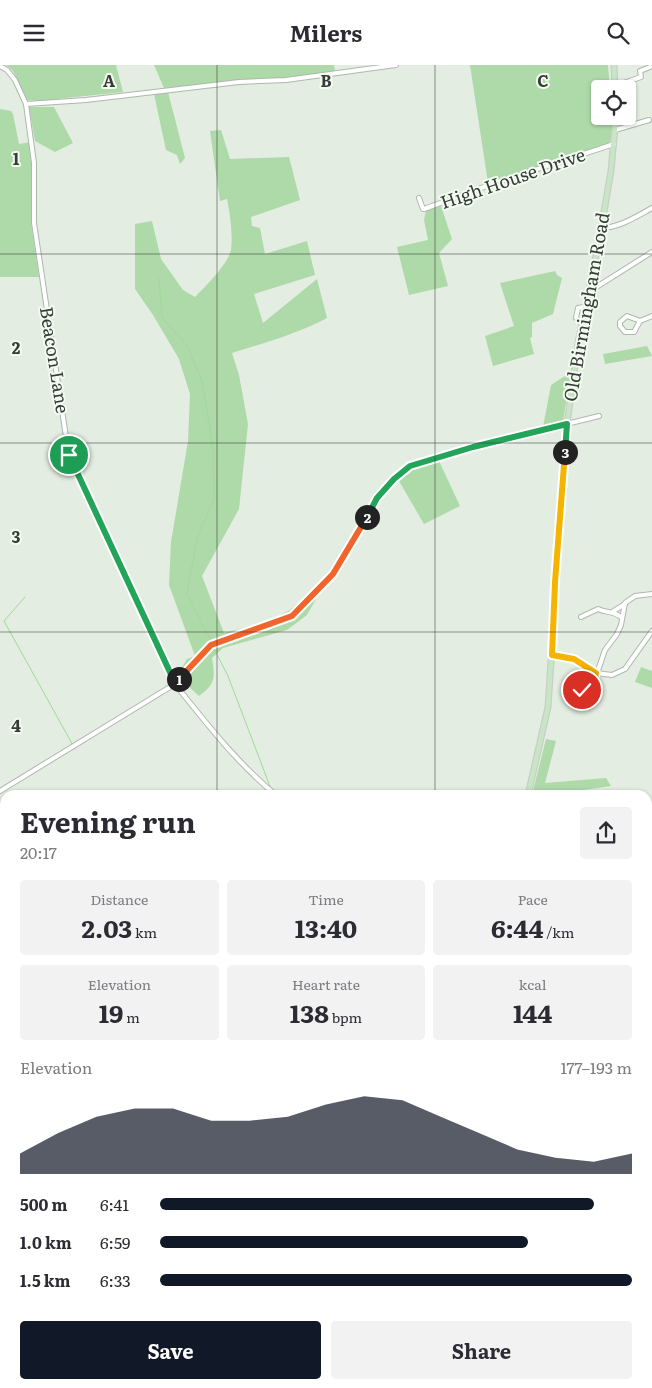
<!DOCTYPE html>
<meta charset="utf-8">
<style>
body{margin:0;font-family:Literata,serif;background:#f2f2f3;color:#2b2b33;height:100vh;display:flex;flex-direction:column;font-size:19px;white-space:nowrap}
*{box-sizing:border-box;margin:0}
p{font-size:16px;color:#7c7c81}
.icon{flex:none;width:28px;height:28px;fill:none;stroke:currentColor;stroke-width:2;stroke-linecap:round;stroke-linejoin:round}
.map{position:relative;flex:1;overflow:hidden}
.sheet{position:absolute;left:0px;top:725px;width:652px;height:599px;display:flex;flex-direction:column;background:#fff;border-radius:15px 15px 0 0;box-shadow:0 1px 4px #0004}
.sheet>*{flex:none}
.buttons{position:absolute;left:591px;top:15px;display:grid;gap:10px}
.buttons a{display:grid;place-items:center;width:45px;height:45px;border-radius:5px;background:#fff;box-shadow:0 1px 4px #0004;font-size:25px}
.pin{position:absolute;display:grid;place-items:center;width:42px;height:42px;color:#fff;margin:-21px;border:2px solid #fff;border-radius:50%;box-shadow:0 1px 5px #0007}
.km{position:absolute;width:25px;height:25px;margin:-12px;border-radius:50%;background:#222;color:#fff;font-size:14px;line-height:25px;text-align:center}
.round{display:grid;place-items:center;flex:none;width:52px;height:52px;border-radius:5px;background:#f2f2f3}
.headline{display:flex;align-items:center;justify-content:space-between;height:85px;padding:0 20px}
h1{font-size:28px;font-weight:700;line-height:38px}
.metrics{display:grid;grid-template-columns:repeat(3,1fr);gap:8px;height:85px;padding:5px 20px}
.metrics div{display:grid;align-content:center;border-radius:5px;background:#f2f2f3;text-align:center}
.metrics b{font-size:25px;font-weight:700}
.metrics small{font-size:14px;font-weight:400}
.metrics p{font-size:14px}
.chart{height:140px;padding:10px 20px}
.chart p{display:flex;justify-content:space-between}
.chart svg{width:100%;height:90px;margin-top:5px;fill:#111827;opacity:.7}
.button{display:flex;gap:10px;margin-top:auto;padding:10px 20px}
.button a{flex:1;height:58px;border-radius:5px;background:#111827;color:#fff;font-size:20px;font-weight:700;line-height:58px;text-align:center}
.button a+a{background:#f2f2f3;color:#2b2b33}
ul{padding:0 20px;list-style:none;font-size:16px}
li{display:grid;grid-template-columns:80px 60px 1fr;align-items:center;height:38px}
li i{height:12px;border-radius:6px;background:#111827}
header{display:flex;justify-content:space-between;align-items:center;height:65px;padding:0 20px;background:#fff;font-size:22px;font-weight:700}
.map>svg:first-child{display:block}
.green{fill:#aed9a9}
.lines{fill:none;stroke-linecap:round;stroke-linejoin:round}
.stream{stroke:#9edb97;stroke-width:1}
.minor-casing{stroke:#aeb8ad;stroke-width:6}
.major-casing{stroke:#cbcccb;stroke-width:7}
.highway-casing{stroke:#cbcccb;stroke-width:8}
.minor{stroke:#fff;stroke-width:4}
.major{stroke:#c7e7c4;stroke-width:4.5}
.highway{stroke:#a2d79c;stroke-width:5.5}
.split-1-casing{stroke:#fff;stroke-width:10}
.split-2-casing{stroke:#fff;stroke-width:10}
.split-3-casing{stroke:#fff;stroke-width:10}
.split-4-casing{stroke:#fff;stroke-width:10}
.split-1{stroke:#22a559;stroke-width:6}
.split-2{stroke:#f0652b;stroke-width:6}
.split-3{stroke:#22a559;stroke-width:6}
.split-4{stroke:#f5b400;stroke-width:6}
.grid{fill:none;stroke:#383b37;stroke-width:1;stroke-opacity:0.55}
.labels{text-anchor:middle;stroke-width:4;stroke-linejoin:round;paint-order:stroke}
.street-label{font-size:18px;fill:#383b37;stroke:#f1fbf0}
.grid-label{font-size:16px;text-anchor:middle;font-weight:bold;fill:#383b37;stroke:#f1fbf0;stroke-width:4;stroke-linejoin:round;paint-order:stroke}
</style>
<header><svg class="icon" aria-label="menu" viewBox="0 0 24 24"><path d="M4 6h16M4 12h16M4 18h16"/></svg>Milers<svg class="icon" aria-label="search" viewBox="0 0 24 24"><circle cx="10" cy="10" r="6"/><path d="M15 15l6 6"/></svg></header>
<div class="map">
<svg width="652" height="1323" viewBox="0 0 652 1323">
<rect width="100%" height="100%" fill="#e4ede2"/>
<g class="green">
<path d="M6,0H116L123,27L38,36L27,35L13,6Z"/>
<path d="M154,0H334L335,6L287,13L164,23Z"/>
<path d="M470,0H608L610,24H600V51H612L613,65L611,75L609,79L488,118Z"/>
<path d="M168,27L185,93L180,99L177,90L166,85L154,29Z"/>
<path d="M29,42H54L73,78L55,87L35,76Z"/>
<path d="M0,44L11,46L13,49L19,79L30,77L33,100L31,158L39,212H0Z"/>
<path d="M221,65L230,94L289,92L300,135L251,152L252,161L260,163L265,189L307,176L315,210L254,229L263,258L317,214L327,253C297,269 264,278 232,288L239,310L248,359L239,444L202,511L224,568L267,557L290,545L308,529L316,534L307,550L287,565L223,583L212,593C215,612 216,619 199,631L186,619L180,606L187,594L195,591L169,520L171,477L188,376L190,329L179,294L153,250L135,224V159L152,156L161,194L183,225L195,232C205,222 228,199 231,185C233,170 230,149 227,134L220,136L210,66Z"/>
<path d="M441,141L452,174L439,188L448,221L409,230L397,182L428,175L424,155L426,145Z"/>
<path d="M555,206L557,210L562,213L553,249L532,258V272L530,273L534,289L493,301L485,271L514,261L500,218Z"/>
<path d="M647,281L652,291L605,299L603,289Z"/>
<path d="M571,307L563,356L543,362L551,320Z"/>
<path d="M439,396L460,441L424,459L399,416L411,405Z"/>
<path d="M641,602L652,606V623L635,617Z"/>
<path d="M546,674L556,676L545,718L606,713L611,721L549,730H532Z"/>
<path d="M5,765V850H4L0,845V768Z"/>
<path d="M648,818L652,820V895H648Z"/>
<path d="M2,962L5,968V1005L0,1000V964Z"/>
<path d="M5,1231V1292L0,1299V1237Z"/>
</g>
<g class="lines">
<g class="stream">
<path d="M159,213L162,252L187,281L202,316L213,383L214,435L197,473L187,528L212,578"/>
<path d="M25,532L4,556L75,684"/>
<path d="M213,582L228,611L271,724"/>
<path d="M175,1323V1319"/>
</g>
<g class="minor-casing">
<g id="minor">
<path d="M0,1L7,5L15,15L26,39L34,98V158L69,392L175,619C206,658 238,699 276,730"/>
<path d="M615,21L641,12L640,6L650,2"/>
<path d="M26,39L86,35L239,17L286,15L396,0"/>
<path d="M615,65L649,55"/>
<path d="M419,133L423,144H424L495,118L614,79"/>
<path d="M601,163C619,163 637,151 652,143"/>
<path d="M587,228L652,187"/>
<path d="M576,253L578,243L584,242"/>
<path d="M640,256L634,267H625L620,261V257L627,251L640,256L652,251"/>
<path d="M612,547L625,539"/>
<path d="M581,552L598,544C606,548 614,546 621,552"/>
<path d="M552,590L574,594L596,608L612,610L625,604L652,566"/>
<path d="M575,626L583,625L589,622L594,617L605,585L617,569L621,560L625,538L635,531L652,529"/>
<path d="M0,726L175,619L211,580L292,551L308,536L333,509L377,433L394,414L410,401L473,382L599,351"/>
<path d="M0,956L5,964"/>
<path d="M648,1020L652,1021"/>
<path d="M19,1319V1321"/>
<path d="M40,1319L41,1323"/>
<path d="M74,1319L75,1323"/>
<path d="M110,1319L112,1323"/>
<path d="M273,1319L279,1323"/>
<path d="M371,1319L376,1323"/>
<path d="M613,1319V1323"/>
<path d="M0,1320L6,1323"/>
</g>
</g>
<g class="major-casing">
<g id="major">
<path d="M614,0L615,24"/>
<path d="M528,730L548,642L567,359L578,278L599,176L611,106L616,51"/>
<path d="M524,1319L528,1323"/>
<path d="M215,1323L217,1319"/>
</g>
</g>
<g class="highway-casing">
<g id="highway">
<path d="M0,1007L5,1012"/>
<path d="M352,1319L360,1323"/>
</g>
</g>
<use href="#minor" class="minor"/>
<use href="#major" class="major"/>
<use href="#highway" class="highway"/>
</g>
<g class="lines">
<g class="split-1-casing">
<path id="split-1" d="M69,390L175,618L179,614"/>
</g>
<g class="split-2-casing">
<path id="split-2" d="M179,614L211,580L292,551L333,509L367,452"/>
</g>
<g class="split-3-casing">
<path id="split-3" d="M367,452L377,433L394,414L410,401L473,382L567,359L565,387"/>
</g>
<g class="split-4-casing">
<path id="split-4" d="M565,387L555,517L552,590L574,594L596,608C594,617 591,621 582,625"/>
</g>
<use href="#split-1" class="split-1"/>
<use href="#split-2" class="split-2"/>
<use href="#split-3" class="split-3"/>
<use href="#split-4" class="split-4"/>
</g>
<path class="grid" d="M217,0V730M435,0V730M0,189H652M0,378H652M0,567H652M0,756H5M648,756H652M0,945H5M648,945H652M0,1134H5M648,1134H652M217,1319V1323M435,1319V1323"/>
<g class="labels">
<g class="street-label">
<text transform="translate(513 114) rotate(-19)" y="6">High House Drive</text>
<text transform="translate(587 242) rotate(-80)" y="6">Old Birmingham Road</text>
<text transform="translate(54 295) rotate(81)" y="6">Beacon Lane</text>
</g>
</g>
<g class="grid-label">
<text x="109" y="22">A</text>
<text x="326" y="22">B</text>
<text x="543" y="22">C</text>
<text x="16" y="100">1</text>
<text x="16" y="289">2</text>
<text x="16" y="478">3</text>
<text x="16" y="667">4</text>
</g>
</svg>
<div class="buttons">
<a><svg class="icon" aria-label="locate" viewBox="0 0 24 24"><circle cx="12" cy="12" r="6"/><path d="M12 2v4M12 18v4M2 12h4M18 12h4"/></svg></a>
</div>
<div class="pin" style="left:69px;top:390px;background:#1e9e55"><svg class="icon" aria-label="arrive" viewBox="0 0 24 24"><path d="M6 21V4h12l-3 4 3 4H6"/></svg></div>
<div class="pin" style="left:582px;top:625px;background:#d93025"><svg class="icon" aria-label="check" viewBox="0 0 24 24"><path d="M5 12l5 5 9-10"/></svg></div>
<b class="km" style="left:179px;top:614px">1</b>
<b class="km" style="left:367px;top:452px">2</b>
<b class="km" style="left:565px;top:387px">3</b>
<section class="sheet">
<div class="headline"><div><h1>Evening run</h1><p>20:17</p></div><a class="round"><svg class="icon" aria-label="share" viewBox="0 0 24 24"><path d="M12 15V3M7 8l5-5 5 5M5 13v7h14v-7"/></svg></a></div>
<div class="metrics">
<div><p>Distance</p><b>2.03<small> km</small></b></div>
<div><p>Time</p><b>13:40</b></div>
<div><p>Pace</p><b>6:44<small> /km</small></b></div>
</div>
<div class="metrics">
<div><p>Elevation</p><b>19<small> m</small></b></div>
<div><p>Heart rate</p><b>138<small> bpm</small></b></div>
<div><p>kcal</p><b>144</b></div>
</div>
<div class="chart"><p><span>Elevation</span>177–193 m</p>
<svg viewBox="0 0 160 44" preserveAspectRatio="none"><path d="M0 44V34L10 24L20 16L30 12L40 12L50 18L60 18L70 16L80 10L90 6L100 8L110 16L120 24L130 32L140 36L150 38L160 34V44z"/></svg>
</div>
<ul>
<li><b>500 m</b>6:41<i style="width:92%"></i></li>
<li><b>1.0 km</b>6:59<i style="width:78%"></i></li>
<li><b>1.5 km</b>6:33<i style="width:100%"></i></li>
</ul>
<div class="button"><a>Save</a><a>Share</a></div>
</section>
</div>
